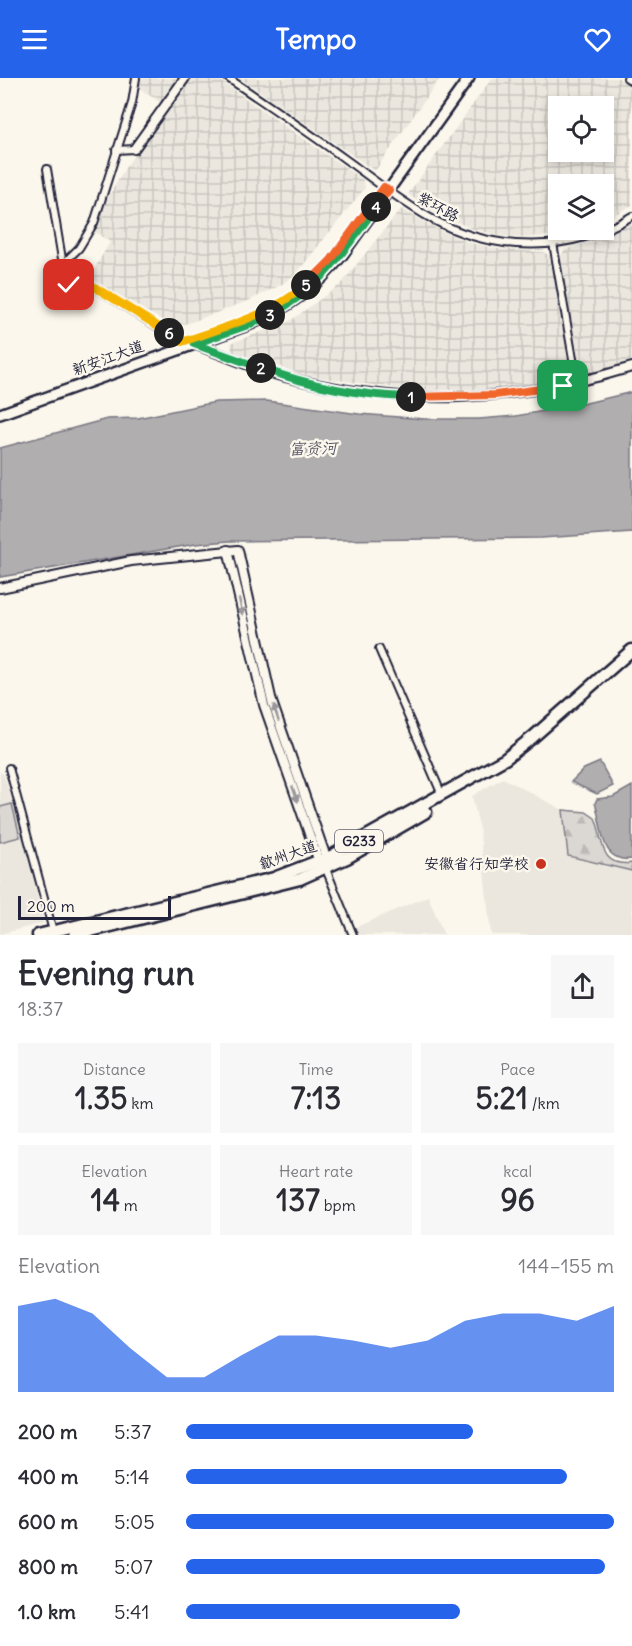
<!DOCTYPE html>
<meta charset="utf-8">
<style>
body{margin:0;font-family:Delius,"LXGW WenKai TC",sans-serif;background:#f7f7f7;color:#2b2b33;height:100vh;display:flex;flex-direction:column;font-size:22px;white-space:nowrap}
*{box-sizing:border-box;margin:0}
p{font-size:20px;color:#7c7c81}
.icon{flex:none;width:33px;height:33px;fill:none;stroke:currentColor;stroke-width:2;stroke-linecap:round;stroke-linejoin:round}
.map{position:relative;height:857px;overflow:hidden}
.sheet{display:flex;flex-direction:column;background:#fff;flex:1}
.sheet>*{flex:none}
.fabs{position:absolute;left:548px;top:18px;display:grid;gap:12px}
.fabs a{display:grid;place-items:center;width:66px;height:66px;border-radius:0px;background:#fff;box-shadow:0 3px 9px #0003;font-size:30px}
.scale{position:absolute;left:18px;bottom:15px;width:153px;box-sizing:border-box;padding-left:6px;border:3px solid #22223b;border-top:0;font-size:16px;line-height:21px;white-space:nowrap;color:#22223b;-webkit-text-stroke:4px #fbf7ec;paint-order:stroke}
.pin{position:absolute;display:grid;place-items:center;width:51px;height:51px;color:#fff;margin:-26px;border-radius:12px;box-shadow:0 3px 9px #0006}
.km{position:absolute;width:30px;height:30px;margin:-15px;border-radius:50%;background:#222;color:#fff;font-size:16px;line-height:30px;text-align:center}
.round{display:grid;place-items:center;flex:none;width:63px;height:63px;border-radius:0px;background:#f7f7f7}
.summary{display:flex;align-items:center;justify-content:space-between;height:102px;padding:0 18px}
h1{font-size:33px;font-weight:700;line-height:45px}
.figures{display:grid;grid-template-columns:repeat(3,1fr);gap:9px;height:102px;padding:6px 18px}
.figures div{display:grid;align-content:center;border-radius:0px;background:#f7f7f7;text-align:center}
.figures b{font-size:30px;font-weight:700}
.figures small{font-size:16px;font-weight:400}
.figures p{font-size:16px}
.chart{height:168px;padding:12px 18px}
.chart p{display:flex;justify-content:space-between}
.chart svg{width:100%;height:108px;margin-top:6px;fill:#2563eb;opacity:.7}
ul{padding:0 18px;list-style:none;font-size:20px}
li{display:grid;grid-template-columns:96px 72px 1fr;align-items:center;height:45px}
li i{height:15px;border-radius:8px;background:#2563eb}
header{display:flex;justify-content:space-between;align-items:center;height:78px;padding:0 18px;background:#2563eb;color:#fff;font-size:27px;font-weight:700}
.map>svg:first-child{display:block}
.built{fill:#ebe7df}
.industrial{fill:url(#industrial-grid);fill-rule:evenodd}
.grass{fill:#dbd8d3;stroke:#7e7d87;stroke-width:1.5}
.forest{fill:url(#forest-firs);stroke:#7e7d87;stroke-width:1.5}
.water{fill:#b1aeb0;stroke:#787681;stroke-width:1.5}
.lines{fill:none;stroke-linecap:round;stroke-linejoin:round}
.minor-casing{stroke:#22223b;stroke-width:10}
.tertiary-casing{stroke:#22223b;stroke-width:12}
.secondary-casing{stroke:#22223b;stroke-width:14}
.trunk-casing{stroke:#22223b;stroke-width:15}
.minor{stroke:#fbf7ec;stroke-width:6}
.tertiary{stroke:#fbf7ec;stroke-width:8}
.secondary{stroke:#fbf7ec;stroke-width:9}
.trunk{stroke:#fbf7ec;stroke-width:10}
.oneway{fill:#99979c}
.split-1-casing{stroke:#fff;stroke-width:12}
.split-2-casing{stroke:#fff;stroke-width:12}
.split-3-casing{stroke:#fff;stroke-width:12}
.split-4-casing{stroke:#fff;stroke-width:12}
.split-5-casing{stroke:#fff;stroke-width:12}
.split-6-casing{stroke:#fff;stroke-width:12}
.split-7-casing{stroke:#fff;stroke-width:12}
.split-1{stroke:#f0652b;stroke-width:8}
.split-2{stroke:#22a559;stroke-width:8}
.split-3{stroke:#22a559;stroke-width:8}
.split-4{stroke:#22a559;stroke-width:8}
.split-5{stroke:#f0652b;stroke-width:8}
.split-6{stroke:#f5b400;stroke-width:8}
.split-7{stroke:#f5b400;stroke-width:8}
.poi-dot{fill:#c8321e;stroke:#fbf7ec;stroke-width:2}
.labels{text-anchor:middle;stroke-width:5;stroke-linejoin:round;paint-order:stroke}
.shield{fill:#fbf7ec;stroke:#636270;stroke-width:1.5}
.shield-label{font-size:14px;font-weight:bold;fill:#22223b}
.street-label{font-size:15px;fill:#22223b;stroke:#fbf7ec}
.poi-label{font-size:15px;fill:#22223b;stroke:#fbf7ec;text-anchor:end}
.water-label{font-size:16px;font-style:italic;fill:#545364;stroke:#fbf7ec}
</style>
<header><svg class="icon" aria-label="menu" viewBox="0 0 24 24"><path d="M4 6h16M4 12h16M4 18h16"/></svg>Tempo<svg class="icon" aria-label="heart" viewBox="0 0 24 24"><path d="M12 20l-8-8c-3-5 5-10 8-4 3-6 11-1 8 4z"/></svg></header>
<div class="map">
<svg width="632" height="857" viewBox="0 0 632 857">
<defs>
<pattern id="industrial-grid" width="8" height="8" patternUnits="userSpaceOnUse" patternTransform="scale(1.5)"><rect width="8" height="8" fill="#ebe7df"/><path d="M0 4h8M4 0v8" fill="none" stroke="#c9c6c0"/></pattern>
<pattern id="forest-firs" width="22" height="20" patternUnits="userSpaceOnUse" patternTransform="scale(1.5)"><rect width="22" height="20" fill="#dbd8d3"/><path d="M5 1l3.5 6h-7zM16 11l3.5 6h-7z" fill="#bcb9b6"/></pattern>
</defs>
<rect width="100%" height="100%" fill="#fbf7ec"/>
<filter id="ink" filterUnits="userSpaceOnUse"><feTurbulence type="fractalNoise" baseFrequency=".0167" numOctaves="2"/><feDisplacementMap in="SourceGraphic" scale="12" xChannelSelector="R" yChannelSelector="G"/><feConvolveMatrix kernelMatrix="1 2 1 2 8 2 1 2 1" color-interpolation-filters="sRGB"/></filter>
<g filter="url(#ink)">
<g class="built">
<path d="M0,694L4,697L23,760L44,845L0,856Z"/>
<path d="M503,700L563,732L568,778L632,793V857H491L479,748L472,718Z"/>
<path d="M428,818L444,857H357L354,850Z"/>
</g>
<g class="industrial">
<path d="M140,0H178L161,25L139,10Z"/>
<path d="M192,0H216L363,102L365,110L296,196L281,207L248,223L189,245L175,247L168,246L89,200L110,164L93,153L107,121L127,87Z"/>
<path d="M240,0H440L375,93Z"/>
<path d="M492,0H619L632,9V127L603,143V106H558V152H583L561,157L521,160L500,158L470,150L430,132L408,116ZM558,28H603V74H558Z"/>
<path d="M401,131L437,151L470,165L499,171L543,174L549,177L552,181L571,295L566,302L480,313L408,312L309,298L232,275L231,265L290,243L341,206Z"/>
<path d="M632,145V282L585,297L578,291L561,178L564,172L602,160Z"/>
</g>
<path class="grass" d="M12,726L20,759L0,764V729Z"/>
<path class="forest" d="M563,732L586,734L595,740C604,759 597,790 632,785V793L568,778Z"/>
<g class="water">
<path d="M632,314V454L541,460L229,463L196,466L0,499V370L107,341L138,340L216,324L267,323L359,336L425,341H479L516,338L578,327Z"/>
<path d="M600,684L613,708L597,716L571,704L584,691Z"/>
<path d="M632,708V781C599,786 603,748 595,725L597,721L613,719Z"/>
</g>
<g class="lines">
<g class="minor-casing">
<g id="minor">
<path d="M136,0L132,25L94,145L79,170L56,193L64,207C73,208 79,202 88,205L182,264"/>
<path d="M228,0C268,27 307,53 345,81C373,101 401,124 432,141C494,175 571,176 632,138"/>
<path d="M627,0L632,3"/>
<path d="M116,72L134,71"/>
<path d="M47,91L63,187"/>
<path d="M553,165L577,304"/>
<path d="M379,571L442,717"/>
<path d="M9,690L53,853"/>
<path d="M326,791L353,857"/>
</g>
</g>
<g class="tertiary-casing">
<g id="tertiary">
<path d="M134,71L185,0"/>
<path d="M194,266C224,277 254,291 285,299C404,329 514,326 632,289"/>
<path d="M228,472L264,627L320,787"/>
<path d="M0,510L131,483L238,472L272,624L328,785"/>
</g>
</g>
<g class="secondary-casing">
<path id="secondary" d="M0,336L248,247C286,231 316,210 342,177L469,0"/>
</g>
<g class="trunk-casing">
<g id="trunk">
<path d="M38,857L274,800L331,778L505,681L533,659L632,572"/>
<path d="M75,857L300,801L347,780L426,734"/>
</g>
</g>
<use href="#minor" class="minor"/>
<use href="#tertiary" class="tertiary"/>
<use href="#secondary" class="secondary"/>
<use href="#trunk" class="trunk"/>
</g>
<defs><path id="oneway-solid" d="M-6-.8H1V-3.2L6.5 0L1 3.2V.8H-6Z" transform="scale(1.5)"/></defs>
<g class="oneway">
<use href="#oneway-solid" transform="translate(241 529) rotate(77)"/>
<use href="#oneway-solid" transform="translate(276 635) rotate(-108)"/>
<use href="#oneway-solid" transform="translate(295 716) rotate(71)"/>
</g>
</g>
<g class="lines" filter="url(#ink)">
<g class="split-1-casing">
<path id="split-1" d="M411,319L495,317L563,308"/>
</g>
<g class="split-2-casing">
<path id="split-2" d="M261,290C308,307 361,318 411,319"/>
</g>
<g class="split-3-casing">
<path id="split-3" d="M261,290L194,266L248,247L270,237"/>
</g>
<g class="split-4-casing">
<path id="split-4" d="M270,237C320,211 344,173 376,129"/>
</g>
<g class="split-5-casing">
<path id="split-5" d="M306,207L331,182L384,109L389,112L376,129"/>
</g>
<g class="split-6-casing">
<path id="split-6" d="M169,255L182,264C225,249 271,237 306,207"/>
</g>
<g class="split-7-casing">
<path id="split-7" d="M69,207L80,203L88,205L169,255"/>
</g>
<use href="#split-1" class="split-1"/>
<use href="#split-2" class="split-2"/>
<use href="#split-3" class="split-3"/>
<use href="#split-4" class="split-4"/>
<use href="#split-5" class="split-5"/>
<use href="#split-6" class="split-6"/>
<use href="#split-7" class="split-7"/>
</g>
<circle class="poi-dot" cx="541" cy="786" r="6"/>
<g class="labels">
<rect class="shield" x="335" y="752" width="48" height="22" rx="4.5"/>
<g class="shield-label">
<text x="359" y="768">G233</text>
</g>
<g class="street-label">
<text transform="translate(438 129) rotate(29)" y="5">紫环路</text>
<text transform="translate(108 280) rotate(-20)" y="5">新安江大道</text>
<text transform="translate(288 777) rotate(-19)" y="5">歙州大道</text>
</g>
<g class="poi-label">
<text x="529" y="791">安徽省行知学校</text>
</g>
<g class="water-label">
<text transform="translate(313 370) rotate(-1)" y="6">富资河</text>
</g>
</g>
</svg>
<div class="fabs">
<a><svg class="icon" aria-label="locate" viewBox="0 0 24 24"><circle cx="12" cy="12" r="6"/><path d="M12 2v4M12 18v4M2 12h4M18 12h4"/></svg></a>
<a><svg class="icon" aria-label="layers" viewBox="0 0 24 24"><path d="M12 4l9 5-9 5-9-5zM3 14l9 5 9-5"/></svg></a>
</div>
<div class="scale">200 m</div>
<div class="pin" style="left:563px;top:308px;background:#1e9e55"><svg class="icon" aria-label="arrive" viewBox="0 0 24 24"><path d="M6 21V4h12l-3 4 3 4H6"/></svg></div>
<div class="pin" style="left:69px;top:207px;background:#d93025"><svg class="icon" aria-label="check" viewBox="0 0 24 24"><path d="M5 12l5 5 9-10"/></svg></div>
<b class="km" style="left:411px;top:319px">1</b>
<b class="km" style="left:261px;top:290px">2</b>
<b class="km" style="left:270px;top:237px">3</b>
<b class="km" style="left:376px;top:129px">4</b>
<b class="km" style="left:306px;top:207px">5</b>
<b class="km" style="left:169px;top:255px">6</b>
</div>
<section class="sheet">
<div class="summary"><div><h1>Evening run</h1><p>18:37</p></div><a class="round"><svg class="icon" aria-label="share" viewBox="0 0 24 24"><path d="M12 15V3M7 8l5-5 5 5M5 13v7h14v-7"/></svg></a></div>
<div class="figures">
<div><p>Distance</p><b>1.35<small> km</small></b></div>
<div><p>Time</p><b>7:13</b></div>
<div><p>Pace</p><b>5:21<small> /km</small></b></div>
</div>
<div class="figures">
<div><p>Elevation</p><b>14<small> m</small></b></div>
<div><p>Heart rate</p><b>137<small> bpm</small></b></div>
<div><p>kcal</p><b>96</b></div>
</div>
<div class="chart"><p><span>Elevation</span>144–155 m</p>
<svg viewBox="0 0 160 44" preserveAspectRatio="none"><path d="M0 44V9L10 6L20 12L30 26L40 38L50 38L60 29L70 21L80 21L90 23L100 26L110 23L120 15L130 12L140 12L150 15L160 9V44z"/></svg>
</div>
<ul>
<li><b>200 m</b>5:37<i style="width:67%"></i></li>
<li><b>400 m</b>5:14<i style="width:89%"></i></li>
<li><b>600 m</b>5:05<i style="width:100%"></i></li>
<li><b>800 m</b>5:07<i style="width:98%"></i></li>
<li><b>1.0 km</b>5:41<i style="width:64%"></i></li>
</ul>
</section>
